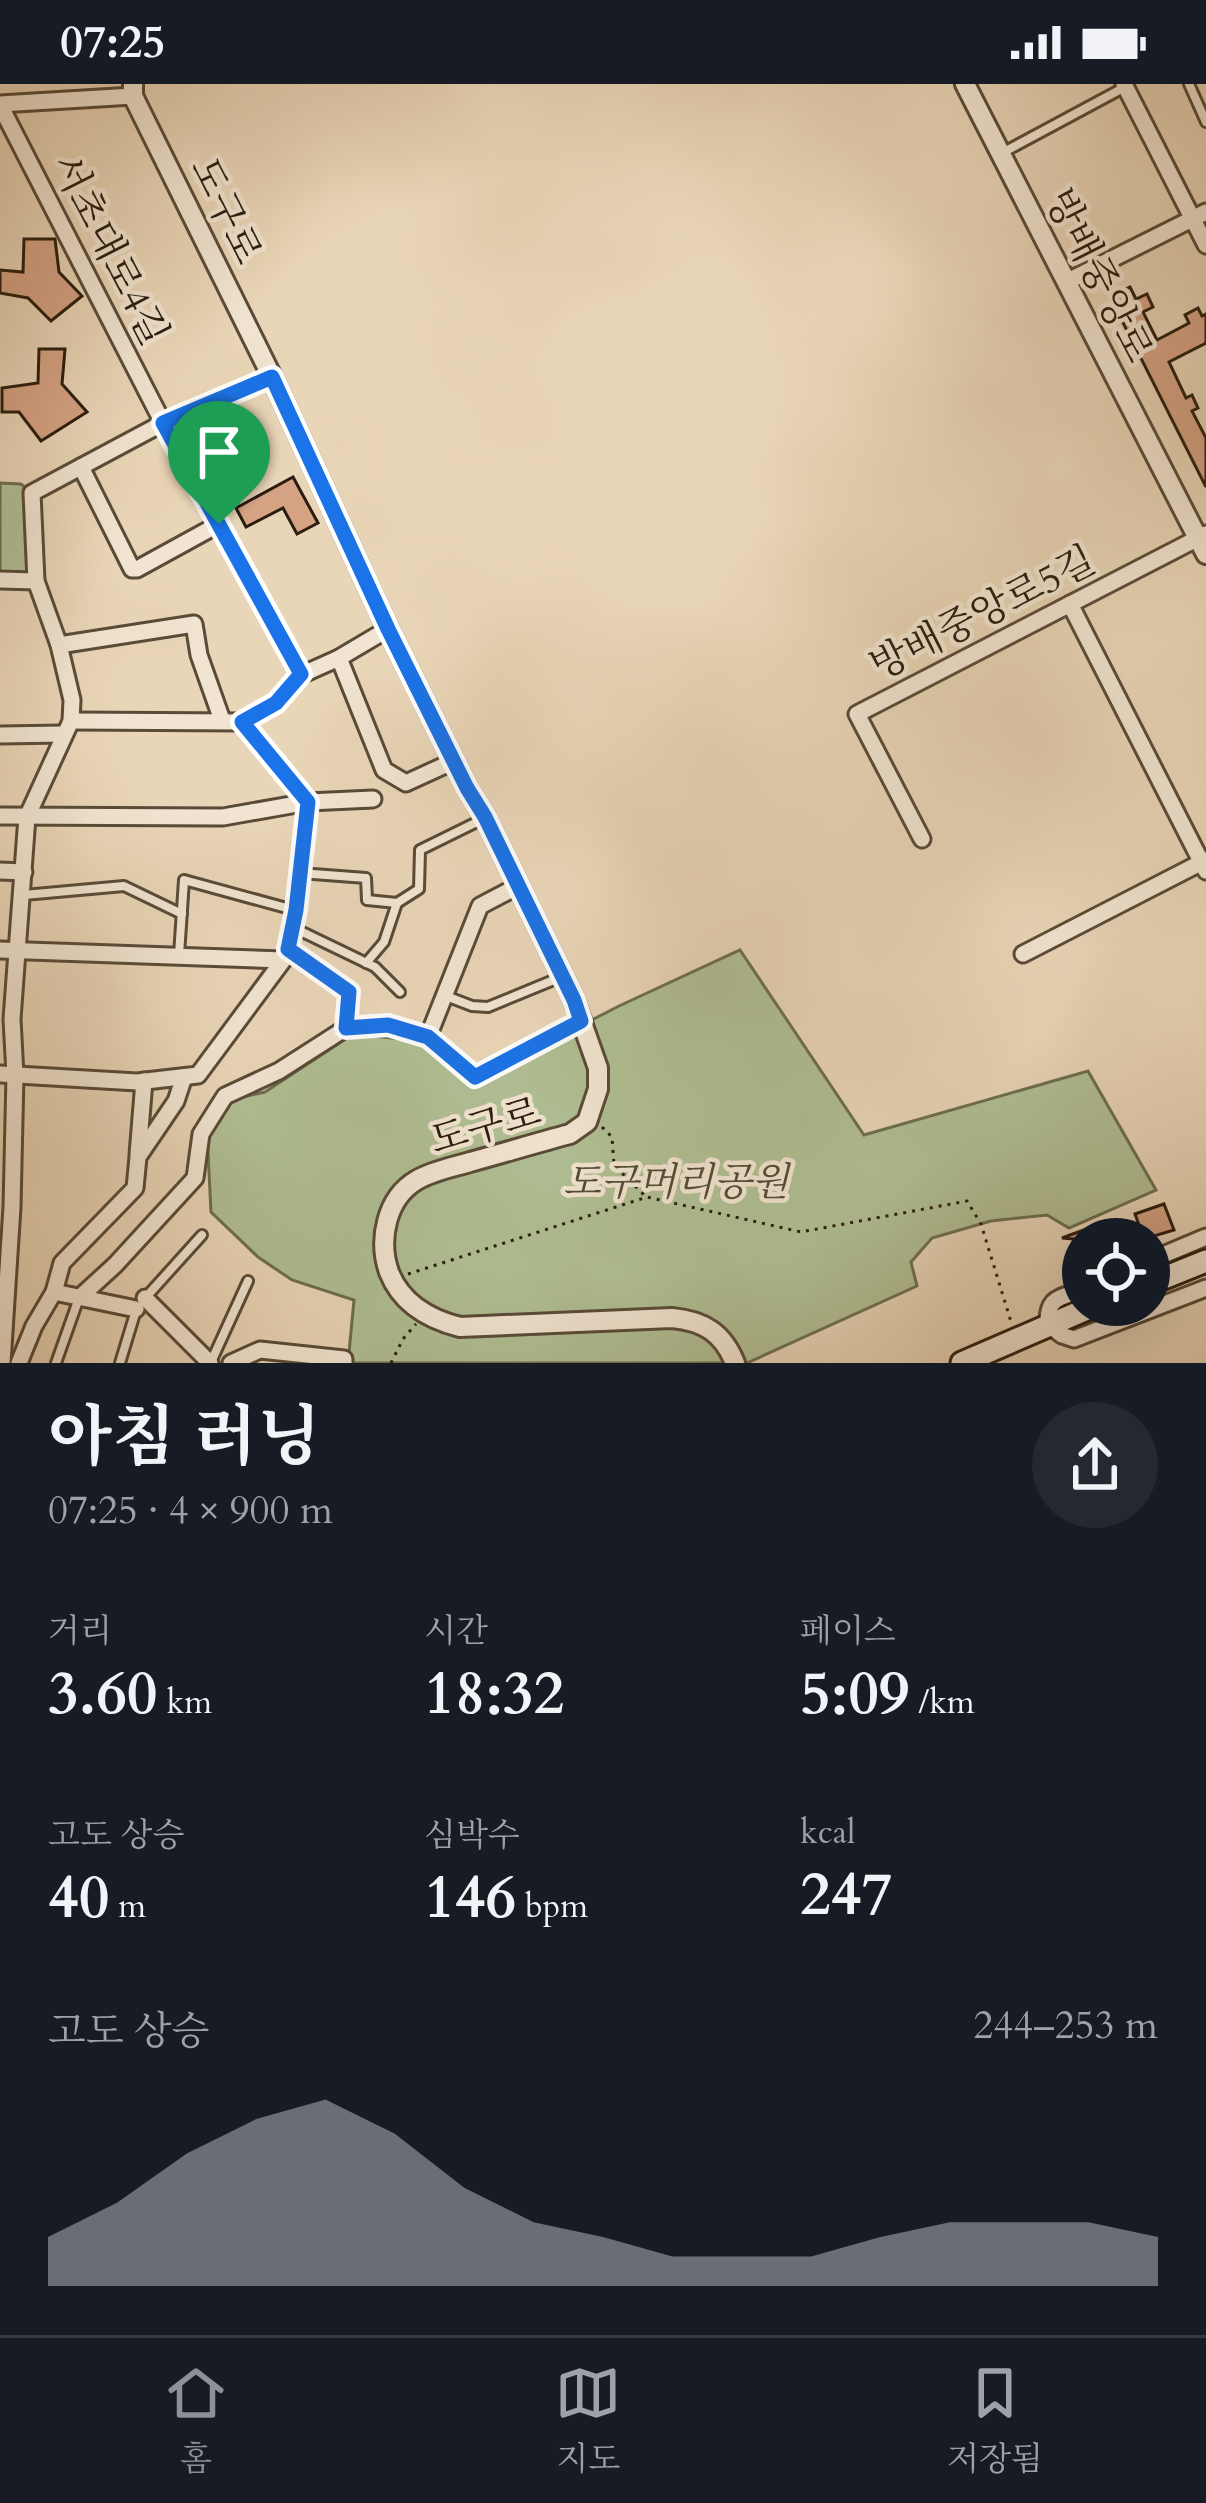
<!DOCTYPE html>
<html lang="ko">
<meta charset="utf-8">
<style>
body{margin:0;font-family:Cardo,"Noto Serif KR",serif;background:#242831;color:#f1f3f6;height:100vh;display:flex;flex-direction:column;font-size:45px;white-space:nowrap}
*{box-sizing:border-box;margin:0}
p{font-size:39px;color:#9ea1a6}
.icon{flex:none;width:66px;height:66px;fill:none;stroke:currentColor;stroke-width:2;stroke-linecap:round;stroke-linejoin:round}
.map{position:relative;height:1279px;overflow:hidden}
.side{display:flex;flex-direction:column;background:#171b24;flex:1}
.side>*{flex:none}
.controls{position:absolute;left:1062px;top:1134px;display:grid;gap:24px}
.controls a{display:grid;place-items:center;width:108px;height:108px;border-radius:50%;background:#171b24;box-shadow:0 12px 48px #0002;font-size:60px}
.pin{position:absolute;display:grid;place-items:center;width:102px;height:102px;color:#fff;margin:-123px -51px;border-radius:50% 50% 50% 0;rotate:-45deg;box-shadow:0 0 12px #0007}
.pin .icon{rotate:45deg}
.round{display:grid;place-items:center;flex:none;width:126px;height:126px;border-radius:63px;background:#242831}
.headline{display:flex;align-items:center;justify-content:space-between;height:204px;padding:0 48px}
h1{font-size:66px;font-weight:700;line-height:90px}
.stats{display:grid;grid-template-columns:repeat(3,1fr);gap:18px;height:204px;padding:12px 48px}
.stats div{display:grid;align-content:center}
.stats b{font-size:60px;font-weight:700}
.stats small{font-size:33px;font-weight:400}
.stats p{font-size:33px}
.chart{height:336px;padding:24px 48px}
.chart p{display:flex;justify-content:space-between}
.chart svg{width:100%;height:216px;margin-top:12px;fill:#8c9099;opacity:.7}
.status{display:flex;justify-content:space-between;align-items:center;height:84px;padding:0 60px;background:#171b24;direction:ltr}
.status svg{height:33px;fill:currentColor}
.dock{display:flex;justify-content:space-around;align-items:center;height:168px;border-top:3px solid #363941;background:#171b24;font-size:33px;color:#9ea1a6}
.dock a{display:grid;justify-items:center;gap:6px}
.dock .active{color:#8c9099}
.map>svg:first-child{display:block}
.green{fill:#b0be93;stroke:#6c6e50;stroke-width:3}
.building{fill:#d5a284;stroke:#291d0e;stroke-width:3}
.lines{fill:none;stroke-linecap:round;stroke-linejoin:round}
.service-casing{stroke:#594b38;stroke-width:14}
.minor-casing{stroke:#594b38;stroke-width:21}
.tertiary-casing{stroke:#594b38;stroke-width:24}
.secondary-casing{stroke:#291d0e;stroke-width:27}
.path{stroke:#291d0e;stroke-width:3;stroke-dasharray:3 6;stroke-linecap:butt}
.service{stroke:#f1e4d0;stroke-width:8}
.minor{stroke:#f1e4d0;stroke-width:15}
.tertiary{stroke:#f1e4d0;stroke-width:18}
.secondary{stroke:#f1e4d0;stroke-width:21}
.route-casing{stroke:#fff;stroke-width:24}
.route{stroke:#1a73e8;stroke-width:15}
.labels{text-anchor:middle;stroke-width:9;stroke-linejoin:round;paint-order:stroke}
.street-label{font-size:39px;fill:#291d0e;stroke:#f1e4d0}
.park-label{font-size:39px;font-style:italic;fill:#524d36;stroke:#f1e4d0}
</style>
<div class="status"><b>07:25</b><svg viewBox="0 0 49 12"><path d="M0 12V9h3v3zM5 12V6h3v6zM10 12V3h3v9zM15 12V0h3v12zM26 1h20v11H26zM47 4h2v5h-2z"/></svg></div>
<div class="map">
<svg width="1206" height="1279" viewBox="0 0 1206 1279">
<rect width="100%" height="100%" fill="#e9d5b7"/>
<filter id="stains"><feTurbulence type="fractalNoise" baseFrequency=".00167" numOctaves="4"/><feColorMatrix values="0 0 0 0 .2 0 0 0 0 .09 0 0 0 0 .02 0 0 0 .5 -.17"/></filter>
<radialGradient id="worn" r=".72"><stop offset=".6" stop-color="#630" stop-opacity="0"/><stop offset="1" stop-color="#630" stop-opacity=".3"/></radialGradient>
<g class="green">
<path d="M0,399L21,400L32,409L33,493L0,490Z"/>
<path d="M740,866L864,1051L1088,987L1156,1106L1069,1144L1047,1131L991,1137L932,1154L911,1178L917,1202L747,1279H348L354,1216L292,1196L258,1173L211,1128L207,1048L225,1017L265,1008L353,950L421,957L473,997L619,922Z"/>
</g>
<g class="building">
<path d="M24,155H55L59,188L82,212L51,237L28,214L0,209V186L23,188Z"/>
<path d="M1130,203L1136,215L1147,210L1153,223L1143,228L1157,256L1189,239L1185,231L1198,224L1202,232L1206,230V259L1169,278L1186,314L1192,311L1198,324L1192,327L1206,354V403L1110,213Z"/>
<path d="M39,265H65L62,300L87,328L41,357L19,328H2V304L38,299Z"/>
<path d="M293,393L318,439L297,450L283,424L246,443L236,424Z"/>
<path d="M1164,1120L1174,1146L1144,1155L1135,1130Z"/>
<path d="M1100,1140L1105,1155H1083L1082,1179L1073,1155L1062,1154Z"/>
</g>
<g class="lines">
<g class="service-casing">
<g id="service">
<path d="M1189,0L1206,38"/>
<path d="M1002,69L1125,3"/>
<path d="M300,789L366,794L367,816L397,819L419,805L420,766L485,734"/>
<path d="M24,811L124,802L182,830"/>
<path d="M292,843L375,883L400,908"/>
<path d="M179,871L184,796L294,826"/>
<path d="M366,879L384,858L397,819"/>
<path d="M446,912L472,922L488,923L561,893"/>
<path d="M147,1212L202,1151"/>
<path d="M211,1278L248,1197"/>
<path d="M56,1279L79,1214"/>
<path d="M120,1279L137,1223"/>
</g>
</g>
<g class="minor-casing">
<g id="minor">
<path d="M1124,0L1206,161"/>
<path d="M0,20L133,12"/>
<path d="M0,21L163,339L301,591"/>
<path d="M1066,198L1206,128"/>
<path d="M81,383L132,485H137L219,440"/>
<path d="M0,496L36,497"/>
<path d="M1070,520L1206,787"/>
<path d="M59,561L194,540L199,571L222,636"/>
<path d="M339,574L384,686L406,699L454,677"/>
<path d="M71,637L242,638L276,619L301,591L339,574L388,545"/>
<path d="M0,651L63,650"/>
<path d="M0,732L223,733L308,718L373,715"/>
<path d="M922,755L857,630L1206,450"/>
<path d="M0,787L24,788"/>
<path d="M288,865L349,908L346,944"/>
<path d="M0,866L283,876"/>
<path d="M1023,870L1206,776"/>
<path d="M428,953L480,822L518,802"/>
<path d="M0,990L137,998L198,991L287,871L296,826L308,718L242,638"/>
<path d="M138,1070L144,997"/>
<path d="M1149,1177L1206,1153"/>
<path d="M1083,1205C1060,1215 1047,1212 1048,1240L1062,1251L1074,1255L1206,1204"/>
<path d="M54,1208L136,1225"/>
<path d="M79,1214L115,1181L195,1094L201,1050L225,1012L279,987L346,944L388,941L428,953L475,993L581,937"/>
<path d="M145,1214L210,1279"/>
<path d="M2,1279L12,1123L15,991L12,935L27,733L71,637L72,616L59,561L36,497L32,409L163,339L272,293"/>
<path d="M19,1279L34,1242L54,1208L62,1179L135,1104L138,1073L176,1017L184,993"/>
<path d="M231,1279L260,1266L344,1275V1279"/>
</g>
</g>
<g class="tertiary-casing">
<g id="tertiary">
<path d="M133,0V12L272,293L388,545L467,704L485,733L574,916L598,984V1005L587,1038L570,1050C536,1059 503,1069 470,1078C453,1083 432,1087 417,1096C386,1114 378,1156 389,1188C401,1219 428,1235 460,1243L672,1234C704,1237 723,1249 735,1279"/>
<path d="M965,0L1206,470"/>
</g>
</g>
<g class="secondary-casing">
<g id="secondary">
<path d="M1149,1200L1206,1177"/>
<path d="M962,1279L1096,1221"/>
</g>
</g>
<g class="path">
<path d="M602,1043L612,1053L614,1081L645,1112"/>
<path d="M408,1190L647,1113L801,1148L967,1117L981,1140L1012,1241"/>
<path d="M391,1279L403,1255L416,1240"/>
</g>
<use href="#service" class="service"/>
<use href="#minor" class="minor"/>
<use href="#tertiary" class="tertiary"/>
<use href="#secondary" class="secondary"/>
</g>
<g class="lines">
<g class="route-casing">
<path id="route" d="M272,293L388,545L467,704L485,733L574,916L581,937L475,993L428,953L388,941L346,944L349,908L288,865L296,826L308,718L242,638L276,619L301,590L163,339Z"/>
</g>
<use href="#route" class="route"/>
</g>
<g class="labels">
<g class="street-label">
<text transform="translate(227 126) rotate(64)" y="14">도구로</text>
<text transform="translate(111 165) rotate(63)" y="14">서초대로4길</text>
<text transform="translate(1100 191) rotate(63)" y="14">방배중앙로</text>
<text transform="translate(982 528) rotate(-27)" y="14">방배중앙로5길</text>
<text transform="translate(485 1041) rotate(-16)" y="14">도구로</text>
</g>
<g class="park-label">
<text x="676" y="1111">도구머리공원</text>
</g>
</g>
<rect width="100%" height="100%" filter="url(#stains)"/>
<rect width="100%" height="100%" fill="url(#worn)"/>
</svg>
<div class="controls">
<a><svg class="icon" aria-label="locate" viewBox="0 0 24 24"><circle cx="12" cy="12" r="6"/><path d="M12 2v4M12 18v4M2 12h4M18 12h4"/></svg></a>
</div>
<div class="pin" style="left:219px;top:440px;background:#1e9e55"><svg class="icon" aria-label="arrive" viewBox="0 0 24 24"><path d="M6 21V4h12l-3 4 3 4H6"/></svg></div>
</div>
<section class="side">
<div class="headline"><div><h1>아침 러닝</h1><p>07:25 · 4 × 900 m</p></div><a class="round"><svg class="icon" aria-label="share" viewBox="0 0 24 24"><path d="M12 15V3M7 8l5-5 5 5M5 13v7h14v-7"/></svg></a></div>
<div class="stats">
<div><p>거리</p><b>3.60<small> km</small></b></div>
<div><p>시간</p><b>18:32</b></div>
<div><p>페이스</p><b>5:09<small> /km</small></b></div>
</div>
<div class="stats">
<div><p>고도 상승</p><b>40<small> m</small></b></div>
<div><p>심박수</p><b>146<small> bpm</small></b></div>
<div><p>kcal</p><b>247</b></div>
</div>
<div class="chart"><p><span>고도 상승</span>244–253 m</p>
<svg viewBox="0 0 160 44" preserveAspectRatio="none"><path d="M0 44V34L10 27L20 17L30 10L40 6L50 13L60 24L70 31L80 34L90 38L100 38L110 38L120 34L130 31L140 31L150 31L160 34V44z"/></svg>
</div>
</section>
<nav class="dock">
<a class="active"><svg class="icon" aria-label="home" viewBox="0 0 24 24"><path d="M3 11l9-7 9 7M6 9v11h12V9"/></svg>홈</a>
<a><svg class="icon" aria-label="map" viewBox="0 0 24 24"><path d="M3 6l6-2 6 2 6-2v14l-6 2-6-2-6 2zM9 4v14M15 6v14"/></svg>지도</a>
<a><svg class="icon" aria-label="saved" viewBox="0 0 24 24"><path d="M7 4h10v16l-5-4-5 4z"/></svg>저장됨</a>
</nav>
